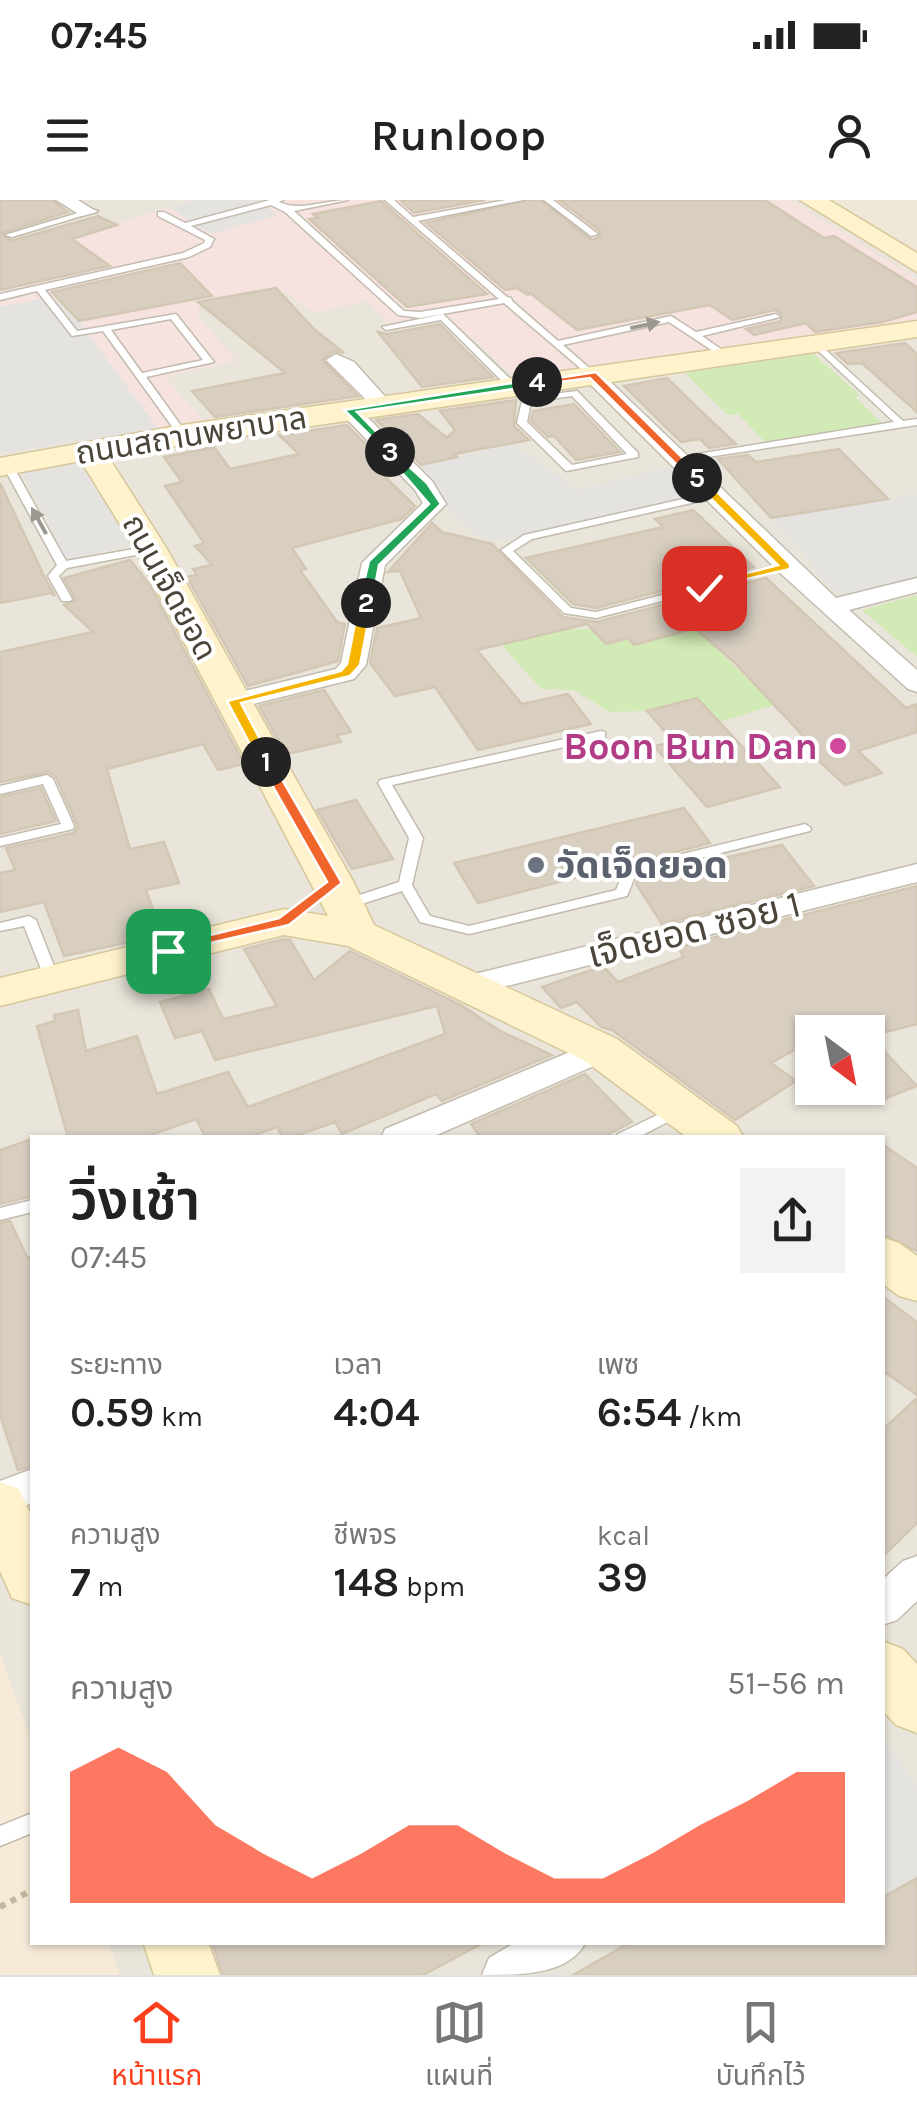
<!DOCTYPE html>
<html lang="th">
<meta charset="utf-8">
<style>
body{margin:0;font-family:Karla,"Noto Sans Thai",sans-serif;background:#f2f2f2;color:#222;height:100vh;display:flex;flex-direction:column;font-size:38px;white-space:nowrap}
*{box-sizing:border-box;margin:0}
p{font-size:32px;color:#767676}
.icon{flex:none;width:55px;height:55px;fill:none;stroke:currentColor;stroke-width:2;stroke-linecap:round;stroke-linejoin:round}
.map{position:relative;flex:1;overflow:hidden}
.panel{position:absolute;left:30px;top:935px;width:855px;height:810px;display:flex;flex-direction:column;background:#fff;border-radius:0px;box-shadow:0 2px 8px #0004}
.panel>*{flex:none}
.needle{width:65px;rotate:148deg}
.buttons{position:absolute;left:795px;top:815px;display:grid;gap:20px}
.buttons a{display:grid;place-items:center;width:90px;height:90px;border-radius:0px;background:#fff;box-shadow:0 2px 8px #0004;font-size:50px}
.pin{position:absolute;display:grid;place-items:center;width:85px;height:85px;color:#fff;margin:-42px;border-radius:20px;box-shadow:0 5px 15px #0006}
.km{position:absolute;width:50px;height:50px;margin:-25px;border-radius:50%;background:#222;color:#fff;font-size:28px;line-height:50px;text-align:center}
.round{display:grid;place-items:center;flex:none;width:105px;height:105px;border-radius:0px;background:#f2f2f2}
.head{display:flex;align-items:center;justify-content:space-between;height:170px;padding:0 40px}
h1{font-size:55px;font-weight:600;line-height:75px}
.stats{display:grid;grid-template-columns:repeat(3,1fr);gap:15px;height:170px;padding:10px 40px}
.stats div{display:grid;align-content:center}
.stats b{font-size:42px;font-weight:600}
.stats small{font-size:28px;font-weight:400}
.stats p{font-size:28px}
.chart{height:280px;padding:20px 40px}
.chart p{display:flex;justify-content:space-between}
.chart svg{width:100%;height:180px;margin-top:10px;fill:#fc3f1d;opacity:.7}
.status{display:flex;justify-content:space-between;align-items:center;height:70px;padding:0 50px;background:#fff;direction:ltr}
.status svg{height:28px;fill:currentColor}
header{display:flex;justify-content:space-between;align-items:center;height:130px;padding:0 40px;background:#fff;font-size:45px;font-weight:600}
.menu{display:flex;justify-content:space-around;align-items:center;height:140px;border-top:2px solid #e0e0e0;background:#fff;font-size:28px;color:#767676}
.menu a{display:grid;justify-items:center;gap:5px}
.menu .on{color:#fc3f1d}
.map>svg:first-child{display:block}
.residential{fill:#eae5da;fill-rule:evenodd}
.commercial{fill:#f7ead8}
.education{fill:#efe8d6}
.medical{fill:#f6e3e0}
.green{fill:#d2eab5}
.parking{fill:#e5e3e0}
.building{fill:#d8cfc1;stroke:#d3c7b4;stroke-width:2.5}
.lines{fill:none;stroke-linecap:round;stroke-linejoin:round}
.lane-casing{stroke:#c2bbae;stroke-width:3}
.street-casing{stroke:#c2bbae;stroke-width:3}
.secondary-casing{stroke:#d6c79b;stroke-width:3}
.path{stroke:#c4b79f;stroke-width:6;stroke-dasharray:6 6;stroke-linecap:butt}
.lane{fill:#fff;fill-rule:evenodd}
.street{fill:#fff;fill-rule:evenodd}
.secondary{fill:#fff3cd;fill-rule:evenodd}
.oneway{fill:#9c9892}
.split-1{fill:#f0652b;stroke:#fff;stroke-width:2.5}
.split-2{fill:#f5b400;stroke:#fff;stroke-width:2.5}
.split-3{fill:#22a559;stroke:#fff;stroke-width:2.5}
.split-4{fill:#22a559;stroke:#fff;stroke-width:2.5}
.split-5{fill:#f0652b;stroke:#fff;stroke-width:2.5}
.split-6{fill:#f5b400;stroke:#fff;stroke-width:2.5}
.hotel-dot{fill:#d1479c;stroke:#fff;stroke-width:4}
.worship-dot{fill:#6b7280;stroke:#fff;stroke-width:4}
.labels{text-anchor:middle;stroke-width:8;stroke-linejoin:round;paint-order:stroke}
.far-street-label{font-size:32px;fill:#4b4439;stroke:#fff}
.hotel-label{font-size:38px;font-weight:bold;fill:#b23c85;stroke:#fff;text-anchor:end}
.worship-label{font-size:38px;font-weight:bold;fill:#5b616d;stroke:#fff;text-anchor:start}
.street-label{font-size:38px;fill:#4b4439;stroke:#fff}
</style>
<div class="status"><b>07:45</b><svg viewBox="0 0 49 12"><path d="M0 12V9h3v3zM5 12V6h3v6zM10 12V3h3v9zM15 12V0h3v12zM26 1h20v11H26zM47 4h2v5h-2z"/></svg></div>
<header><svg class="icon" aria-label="menu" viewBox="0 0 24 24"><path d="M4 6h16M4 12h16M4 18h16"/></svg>Runloop<svg class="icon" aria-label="person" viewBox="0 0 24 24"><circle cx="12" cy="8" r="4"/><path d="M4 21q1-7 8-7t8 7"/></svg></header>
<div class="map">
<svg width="917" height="1775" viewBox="0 0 917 1775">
<rect width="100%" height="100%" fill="#f6f3ec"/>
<path class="residential" d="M0,0H917V1775H0ZM812,832H868V888H812ZM32,938H882V1742H32Z"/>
<path class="commercial" d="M0,1453L32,1541V1742L108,1743L120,1775H0Z"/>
<path class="education" d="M828,0H917V53Z"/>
<path class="medical" d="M189,0H790L917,79V121L515,177L446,115L389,123L366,101L314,113L277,86L200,103L198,116L237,161L165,177L204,222L0,253V64Z"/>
<g class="green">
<path d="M811,152L860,195L855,197L882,223L765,242L738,214L728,215L685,173Z"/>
<path d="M917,395V457L862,410Z"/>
<path d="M676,425L701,428L711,443L775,505L719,522L697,498L647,511L609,512L574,490L541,489L501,444L566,429H591L606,443Z"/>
</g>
<g class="parking">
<path d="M194,0H263L276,16L210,34L168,7Z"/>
<path d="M46,98L61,101L79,121L158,229L0,253V107Z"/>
<path d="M513,244L577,290L674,266L704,295L487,343L447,307L414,268Z"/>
<path d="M91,257L141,344L67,359L21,270Z"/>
<path d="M917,294V379L841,397L771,318Z"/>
<path d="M882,1538L917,1586V1678L883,1698Z"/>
</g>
<g class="building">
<path d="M0,0H52L68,12L2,33L11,41L98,16L117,25L72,39L110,66L0,90Z"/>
<path d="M400,0H485L414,13Z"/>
<path d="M527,0H540L592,40L601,36L600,31L559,0H765L824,38L834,36L917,87V112L882,122L815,132L806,123L754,135L746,129L781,121L782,114L775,110L732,120L710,105L577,130L530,93L528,95L517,88L505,90L426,23Z"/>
<path d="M382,1L383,3L487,94L407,107L309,19L318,18L313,14Z"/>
<path d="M180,63L212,96L79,121L52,92Z"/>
<path d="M276,88L314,129L344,153L334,151L322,160L358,196L215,217L192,191L285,173L198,102Z"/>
<path d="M440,124L463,148L493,177L422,187L378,132L387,134Z"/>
<path d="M905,143L917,154V212L862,163L848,164L836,153Z"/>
<path d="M667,178L702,212L736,244L709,248L700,239L681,242L624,186Z"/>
<path d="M516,200L514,226L529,240L454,254L457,257L421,265L376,220L418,214L447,238L455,230L440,211Z"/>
<path d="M574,204L620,252L576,260L554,236L548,237L531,221L533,211Z"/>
<path d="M347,225L392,271L381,273L415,306L402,319L292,348L306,369L300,370L337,422L345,424L338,461L248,486L187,377L197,375L193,369L212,365L195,346L204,343L165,286L182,282L164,257L214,247L230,269L299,254L279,235Z"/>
<path d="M839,249L888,299L771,318L718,259L748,255L756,262Z"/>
<path d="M0,283L45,378L55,396L51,393L0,403Z"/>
<path d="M693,310L754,367L596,408L573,404L526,358L663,327L655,319Z"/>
<path d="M432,323L442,332L492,344L563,417L597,422L766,378L906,508L917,504V532L858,551L882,573L845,585L798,542L806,539L734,462L695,428L634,445L628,438L606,444L587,424L477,450L522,504L568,494L591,524L478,550L435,487L395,496L370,463L377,428L421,418L400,371L388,372Z"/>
<path d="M130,360L150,385L244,564L218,570L203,544L107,569L130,649L164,642L179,683L146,690L162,735L64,756L44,702L0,712V673L15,670L6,648L74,633L78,627L56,577L49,572L0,582V452L93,432L64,405L76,400L64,378Z"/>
<path d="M324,490L351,532L337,535L341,542L286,554L259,506Z"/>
<path d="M697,498L780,587L707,607L654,546L674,542L647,511Z"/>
<path d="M41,588L56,621L0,634V597Z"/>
<path d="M356,600L393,659L352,669L317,610Z"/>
<path d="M684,608L710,643L478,703L454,663Z"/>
<path d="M782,645L814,686L662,724L636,684L639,677Z"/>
<path d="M917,686V824L870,836L917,886L884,899L868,881V832H812V840L771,863L796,881L735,920L612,830L601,827L577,802L561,808L542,787L603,766L618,782L684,757L677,747Z"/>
<path d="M284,739L290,740L314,780L350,751L461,805L500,831L552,855L442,901L436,894L342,934L335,922L290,938H283L277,927L246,938H206L196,919L142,938H68L37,826L55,821L54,815L78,810L86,851L137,836L157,894L228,872L248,907L445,834L437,806L215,860L202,831L175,838L160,802L209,789L223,819L277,806L244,749Z"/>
<path d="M585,874L632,922L601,938H481L471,924Z"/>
<path d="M32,939V996L0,1004V950Z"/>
<path d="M882,944L917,968V1051L882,1034Z"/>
<path d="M10,1021L27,1057L32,1058V1266L18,1270L0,1215V1023Z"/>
<path d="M882,1096L917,1122V1195L882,1170Z"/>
<path d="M917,1198V1323L882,1357V1230Z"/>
<path d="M917,1678V1775H573L631,1742H882V1698Z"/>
<path d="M212,1742H485L423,1775H223Z"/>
</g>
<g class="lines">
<g class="lane-casing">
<g id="lane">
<path d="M270,0H283L279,2C298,12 326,0 348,0L294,11L404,111L420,112L499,99L385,0H394L413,17L506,0H523L418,21L507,97L511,98L512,101L558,141L671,116L696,132L776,114L780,117L702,136L728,154L730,156L725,159L669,122L563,145L595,173L597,175L592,178L504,103L420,118L398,115L285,12L271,5L191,26L214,39L210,47L189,57L45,90L77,131L176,114L214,162L146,177L187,234L182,237L179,236L103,131L72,136L37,91L0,100V94L183,53L204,43L205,40L158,16V12H164L185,23ZM171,119L203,160L142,173L111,130Z"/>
<path d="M544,0H553L598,34L591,36Z"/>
<path d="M91,9L98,11L12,37L5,35Z"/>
<path d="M443,114L529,197L577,191L638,253V257L566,271L517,223L522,201L441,120L386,130L382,127ZM572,196L627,254L572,265L527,222L531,202Z"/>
<path d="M815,140L903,221L917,219V225L675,262L674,260L679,257L894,222L812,145L810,143Z"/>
<path d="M8,263L13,266L66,361L151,346L156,349L151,352L67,368L59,376L72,399L70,401H62L48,376L57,365L3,266Z"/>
<path d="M714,292L719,295L718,297L532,339L513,351L571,408L596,412L786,363L790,364V368L596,418L564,413L501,350L524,335Z"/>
<path d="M601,531L605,532V538L392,585L423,638L412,685L430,716L469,726L616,690L625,668L805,624L811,628L810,631L636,674L627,696L469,734L420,722L402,691L349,708H339L337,705L339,702L399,682L409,638L378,583L380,580Z"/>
<path d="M47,575L53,579L74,626L73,629L0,646V638L61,624L43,584L0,594V586Z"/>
<path d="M29,716L36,720L59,779L57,782L52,784L45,779L24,726L0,731V723Z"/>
<path d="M678,905L686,910L683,914L637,938H616L618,934Z"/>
<path d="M32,1000V1012L0,1020V1008Z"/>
<path d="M32,1613V1633L0,1646V1626Z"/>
</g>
</g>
<g class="street-casing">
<g id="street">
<path d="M56,0H78L97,12L82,16Z"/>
<path d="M336,154L354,162L389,201L392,205L389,209H375C359,192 342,176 326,160Z"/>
<path d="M592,169L599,171L836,398L917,378V392L849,410L917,470V492L908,489L778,371L585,179L582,175Z"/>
<path d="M349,204L356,206L432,281L446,304L385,365L366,465L354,479L233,509L224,506L220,501L224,496L336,469L341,463L362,363L423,303L415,290L342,214L339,210L342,206Z"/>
<path d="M917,664V682L471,795L460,792L456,785L460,778L471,775Z"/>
<path d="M601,839L612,842L617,850L612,858L430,938H381L385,929Z"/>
<path d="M32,1269V1303L0,1316V1281Z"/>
<path d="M917,1356V1401L897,1420L882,1425V1380L903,1361Z"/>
<path d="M516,1742H586C569,1775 521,1775 482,1775L489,1758Z"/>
</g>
</g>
<g class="secondary-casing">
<g id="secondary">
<path d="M800,0H829L917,53V72Z"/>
<path d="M917,121V137L108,256L167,349L354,683L374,725L617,839L737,926L744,938H688L585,861L348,746L284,735L0,806V778L284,709L328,716L135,349L81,261L0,276V258L182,225Z"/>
<path d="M882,1037L899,1043L917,1056V1101L899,1096L882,1083Z"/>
<path d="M0,1282L19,1289L32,1317V1405L12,1398L0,1371Z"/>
<path d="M882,1441L903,1449L917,1464V1533L896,1525L882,1510Z"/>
<path d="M143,1742H208L220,1775H154Z"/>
</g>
</g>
<path class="path" d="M0,1707L32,1690"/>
<use href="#lane" class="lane"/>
<use href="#street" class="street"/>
<use href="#secondary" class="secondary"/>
</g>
<defs><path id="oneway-solid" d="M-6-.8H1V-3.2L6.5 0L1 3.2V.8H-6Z" transform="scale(2.5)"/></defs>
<g class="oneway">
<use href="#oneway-solid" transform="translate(645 125) rotate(-12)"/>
<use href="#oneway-solid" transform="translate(39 321) rotate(-119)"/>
</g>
<path class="split-1" d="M261,559L272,562L342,683L289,725L162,754V747L279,718L327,682L259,562Z"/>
<path class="split-2" d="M366,400L372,403L360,465L350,476L241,503L272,562L261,565L227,501L341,471L347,464L359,403Z"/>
<path class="split-3" d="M390,249L427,283L441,304L379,365L372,403L366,407L359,403L369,361L429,304L386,254Z"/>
<path class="split-4" d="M537,179L541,185L357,212L394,250L390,255L344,210Z"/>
<path class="split-5" d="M596,172L701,276V281H693L590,178L537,185L532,182Z"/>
<path class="split-6" d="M693,276H701L790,364V369L700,390V385L778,365L693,281Z"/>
<circle class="hotel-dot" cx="838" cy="546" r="10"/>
<circle class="worship-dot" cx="536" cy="665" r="10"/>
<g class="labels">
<g class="far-street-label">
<text transform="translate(191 235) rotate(-9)" y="11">ถนนสถานพยาบาล</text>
<text transform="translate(170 387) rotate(61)" y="11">ถนนเจ็ดยอด</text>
</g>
<g class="hotel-label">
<text x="818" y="559">Boon Bun Dan</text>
</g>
<g class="worship-label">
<text x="556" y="678">วัดเจ็ดยอด</text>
</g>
<g class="street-label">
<text transform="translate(694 729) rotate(-14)" y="13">เจ็ดยอด ซอย 1</text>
</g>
</g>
</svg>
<div class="buttons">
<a><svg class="needle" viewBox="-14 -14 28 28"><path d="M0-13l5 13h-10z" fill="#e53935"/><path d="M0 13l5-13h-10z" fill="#767676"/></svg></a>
</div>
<div class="pin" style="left:168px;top:751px;background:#1e9e55"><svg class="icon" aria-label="arrive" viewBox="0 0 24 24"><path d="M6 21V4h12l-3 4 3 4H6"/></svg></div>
<div class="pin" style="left:704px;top:388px;background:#d93025"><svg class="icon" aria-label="check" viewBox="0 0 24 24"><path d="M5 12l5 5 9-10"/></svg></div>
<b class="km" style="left:266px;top:562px">1</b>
<b class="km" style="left:366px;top:403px">2</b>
<b class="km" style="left:390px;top:252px">3</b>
<b class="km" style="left:537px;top:182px">4</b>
<b class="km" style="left:697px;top:278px">5</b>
<section class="panel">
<div class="head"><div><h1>วิ่งเช้า</h1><p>07:45</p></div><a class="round"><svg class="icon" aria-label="share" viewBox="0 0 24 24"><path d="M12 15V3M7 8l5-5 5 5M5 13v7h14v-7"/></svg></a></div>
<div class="stats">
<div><p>ระยะทาง</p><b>0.59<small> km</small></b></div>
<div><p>เวลา</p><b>4:04</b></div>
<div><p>เพซ</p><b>6:54<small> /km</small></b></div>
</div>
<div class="stats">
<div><p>ความสูง</p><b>7<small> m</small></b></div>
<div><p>ชีพจร</p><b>148<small> bpm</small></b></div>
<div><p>kcal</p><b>39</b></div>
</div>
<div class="chart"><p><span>ความสูง</span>51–56 m</p>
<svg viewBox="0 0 160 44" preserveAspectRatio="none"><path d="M0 44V12L10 6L20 12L30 25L40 32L50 38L60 32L70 25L80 25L90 32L100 38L110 38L120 32L130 25L140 19L150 12L160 12V44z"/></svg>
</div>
</section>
</div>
<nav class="menu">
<a class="on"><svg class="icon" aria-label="home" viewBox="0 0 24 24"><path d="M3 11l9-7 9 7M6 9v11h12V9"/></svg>หน้าแรก</a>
<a><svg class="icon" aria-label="map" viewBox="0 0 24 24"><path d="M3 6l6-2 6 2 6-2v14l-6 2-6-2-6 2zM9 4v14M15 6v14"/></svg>แผนที่</a>
<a><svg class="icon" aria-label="saved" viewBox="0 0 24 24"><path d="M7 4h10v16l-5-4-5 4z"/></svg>บันทึกไว้</a>
</nav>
